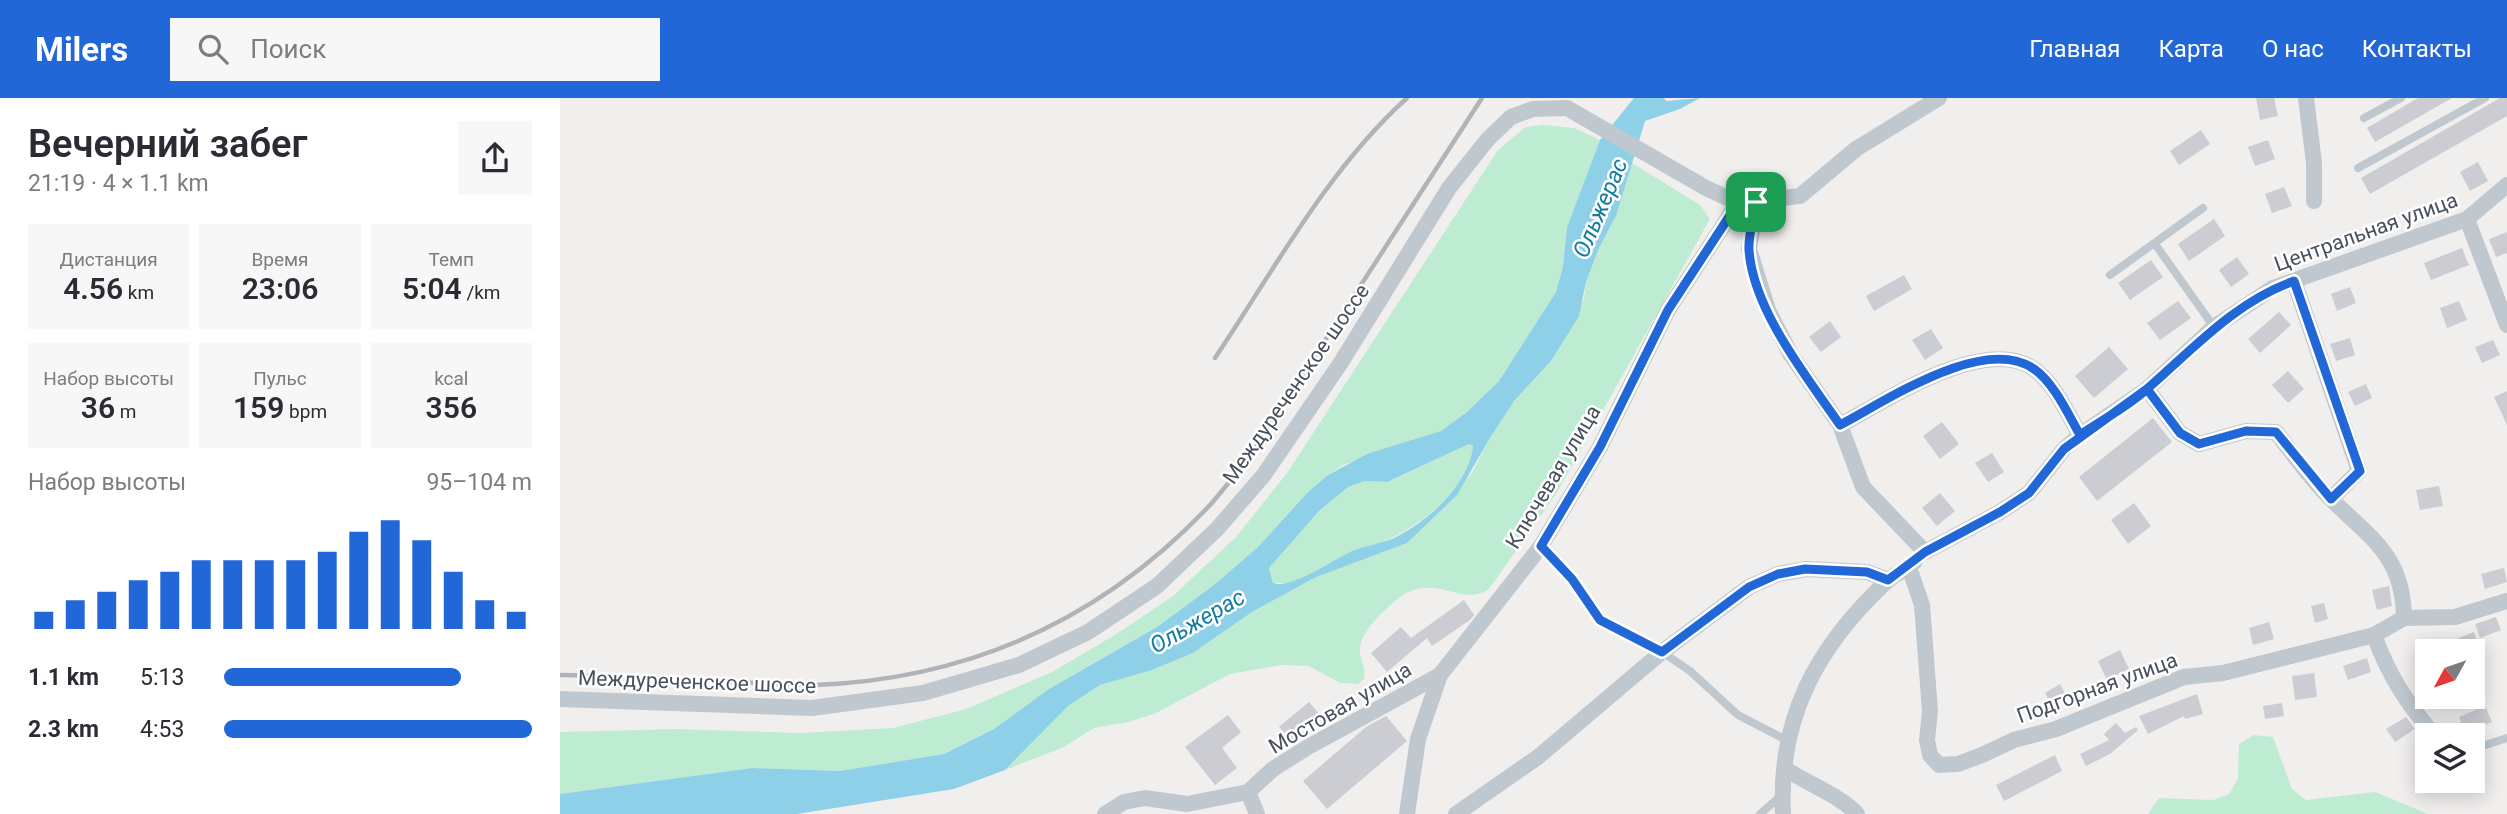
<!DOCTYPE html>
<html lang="ru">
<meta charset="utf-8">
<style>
body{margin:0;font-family:Roboto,sans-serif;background:#f7f7f7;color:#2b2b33;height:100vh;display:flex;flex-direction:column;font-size:26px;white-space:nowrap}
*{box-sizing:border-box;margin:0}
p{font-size:23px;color:#7c7c81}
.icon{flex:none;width:38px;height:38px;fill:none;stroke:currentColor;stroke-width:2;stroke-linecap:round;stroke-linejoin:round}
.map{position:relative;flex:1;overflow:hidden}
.details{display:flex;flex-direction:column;background:#fff;width:560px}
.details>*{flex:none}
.needle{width:46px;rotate:230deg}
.controls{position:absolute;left:1855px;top:541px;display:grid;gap:14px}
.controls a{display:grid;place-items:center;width:70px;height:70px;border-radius:0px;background:#fff;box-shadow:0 4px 18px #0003;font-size:35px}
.pin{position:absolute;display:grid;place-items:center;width:60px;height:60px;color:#fff;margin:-30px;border-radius:14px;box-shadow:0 4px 10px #0006}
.round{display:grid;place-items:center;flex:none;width:74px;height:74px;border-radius:0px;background:#f7f7f7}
.headline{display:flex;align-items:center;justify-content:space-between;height:119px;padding:0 28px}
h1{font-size:38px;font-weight:600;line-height:52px}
.stats{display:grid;grid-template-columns:repeat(3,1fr);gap:10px;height:119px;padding:7px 28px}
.stats div{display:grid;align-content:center;border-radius:0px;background:#f7f7f7;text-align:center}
.stats b{font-size:30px;font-weight:600}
.stats small{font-size:19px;font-weight:400}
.stats p{font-size:19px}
.chart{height:196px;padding:14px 28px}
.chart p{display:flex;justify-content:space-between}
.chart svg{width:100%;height:126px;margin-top:7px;stroke:#2267d7;stroke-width:6}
ul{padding:0 28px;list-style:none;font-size:23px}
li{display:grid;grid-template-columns:112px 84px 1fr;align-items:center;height:52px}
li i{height:18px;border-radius:9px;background:#2267d7}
header{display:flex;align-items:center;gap:42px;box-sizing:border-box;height:98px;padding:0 35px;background:#2267d7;color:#fff}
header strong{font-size:33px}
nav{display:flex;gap:38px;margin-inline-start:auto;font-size:24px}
.search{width:490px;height:63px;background:#f7f7f7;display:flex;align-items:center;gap:18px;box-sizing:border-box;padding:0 24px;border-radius:0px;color:#7c7c81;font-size:26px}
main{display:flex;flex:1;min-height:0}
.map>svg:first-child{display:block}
.green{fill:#beecd3}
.water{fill:#8ed0e7;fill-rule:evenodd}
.building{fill:#cbcdd3}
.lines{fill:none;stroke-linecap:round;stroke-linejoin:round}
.service{stroke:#bfc8cf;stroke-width:8}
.minor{stroke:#bfc8cf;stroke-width:16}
.rail{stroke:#b1b3b8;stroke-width:4.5}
.route-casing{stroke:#fff;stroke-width:14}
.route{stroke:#2267d7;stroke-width:9}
.labels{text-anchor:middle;stroke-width:5;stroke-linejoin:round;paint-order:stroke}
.street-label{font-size:21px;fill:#47505b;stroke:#fff}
.water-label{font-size:23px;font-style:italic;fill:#137ca1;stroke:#fff}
</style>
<header>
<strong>Milers</strong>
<div class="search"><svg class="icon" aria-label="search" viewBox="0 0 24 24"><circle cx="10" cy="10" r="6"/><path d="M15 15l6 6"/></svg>Поиск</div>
<nav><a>Главная</a><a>Карта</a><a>О нас</a><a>Контакты</a></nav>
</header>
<main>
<section class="details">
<div class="headline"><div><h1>Вечерний забег</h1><p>21:19 · 4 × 1.1 km</p></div><a class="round"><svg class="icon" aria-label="share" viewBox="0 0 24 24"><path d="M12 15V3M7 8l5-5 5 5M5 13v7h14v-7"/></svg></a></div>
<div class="stats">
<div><p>Дистанция</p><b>4.56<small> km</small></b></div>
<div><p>Время</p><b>23:06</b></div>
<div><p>Темп</p><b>5:04<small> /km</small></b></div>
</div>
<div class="stats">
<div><p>Набор высоты</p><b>36<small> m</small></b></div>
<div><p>Пульс</p><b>159<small> bpm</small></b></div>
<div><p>kcal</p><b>356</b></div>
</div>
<div class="chart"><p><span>Набор высоты</span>95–104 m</p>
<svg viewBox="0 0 160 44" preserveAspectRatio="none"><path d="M5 44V38M15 44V34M25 44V31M35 44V27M45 44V24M55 44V20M65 44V20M75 44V20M85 44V20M95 44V17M105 44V10M115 44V6M125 44V13M135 44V24M145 44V34M155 44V38"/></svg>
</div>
<ul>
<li><b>1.1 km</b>5:13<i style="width:77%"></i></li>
<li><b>2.3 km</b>4:53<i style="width:100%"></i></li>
</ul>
</section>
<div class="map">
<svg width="1947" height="716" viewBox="0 0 1947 716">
<rect width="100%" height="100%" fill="#f1eeee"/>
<g class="green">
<path d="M983,27L1014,30L1040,42L1007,129L1003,168L996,194L939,283L907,314L881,333L783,367L768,377L748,394L698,449L654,487L597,529L489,591L434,631L384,656L280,673L192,670L0,696V634L116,631L240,635L333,630L406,611L492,574L558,535L613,498L676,439L727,375L938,52L966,29Z"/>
<path d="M1072,65L1140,107L1150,121L996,396L929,491C901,509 880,477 844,496C830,507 797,534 800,554C801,564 806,571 804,581L798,586L780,585L749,568L722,567L670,576L596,615L569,624L534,630L504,649L445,672L508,608L540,587L592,572L633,555L692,514L754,480L847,445L912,375L930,340L954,303L991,263L1024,201L1026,184L1039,150L1056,118Z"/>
<path d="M909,346L913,348C905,424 790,458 730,485H713L709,469L759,413L788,389L805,383L827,384Z"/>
<path d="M1694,637L1713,639L1732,691L1746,702L1815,694L1868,716H1588L1599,700L1653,702L1669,696L1678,680L1679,646Z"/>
</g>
<path class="water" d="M1074,0H1104L1106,3L1140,0L1120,11L1085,23L1056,118L1039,150L1026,184L1019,218L991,263L954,303L930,340L897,397L847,445L754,480L692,514L633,555L592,572L540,587L508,608L445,672L394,691L237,716H0V696L192,670L280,673L384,656L434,631L489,591L597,529L654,487L698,449L748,394L768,377L807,356L881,333L907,314L939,283L996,194L1003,168L1007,129L1040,42ZM909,346L913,348C909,387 869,422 836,439C821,447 802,447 786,456C769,465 731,491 713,485L709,470L759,413L788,389L805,383L827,384Z"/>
<g class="building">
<path d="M1696,0H1714L1718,18L1700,22Z"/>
<path d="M1858,0H1892L1815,44L1807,30Z"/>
<path d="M1940,0H1947V18L1810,96L1801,80Z"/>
<path d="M1641,32L1650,46L1619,67L1610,53Z"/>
<path d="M1708,42L1715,61L1695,68L1688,49Z"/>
<path d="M1918,64L1928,83L1910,93L1900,74Z"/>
<path d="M1724,89L1732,108L1712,115L1705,96Z"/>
<path d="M1654,121L1665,138L1629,163L1618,146Z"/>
<path d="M1947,134V155L1936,159L1929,141Z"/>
<path d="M1902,150L1909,167L1871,182L1864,165Z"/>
<path d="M1677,159L1689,176L1671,189L1659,172Z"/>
<path d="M1591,162L1603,179L1570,202L1558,185Z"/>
<path d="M1344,177L1352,191L1314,213L1306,198Z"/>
<path d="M1790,189L1796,205L1777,213L1771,196Z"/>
<path d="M1618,203L1631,220L1600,242L1587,225Z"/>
<path d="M1899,203L1907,222L1887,230L1880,210Z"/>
<path d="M1719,214L1731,227L1700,255L1688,241Z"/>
<path d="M1270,223L1281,239L1261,254L1249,239Z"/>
<path d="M1371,231L1383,250L1365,262L1352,242Z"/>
<path d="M1790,240L1795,257L1776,263L1770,246Z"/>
<path d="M1933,242L1940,257L1922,265L1915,249Z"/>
<path d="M1549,249L1568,271L1534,300L1515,278Z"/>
<path d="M1728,273L1744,291L1728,305L1712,287Z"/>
<path d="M1806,286L1812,300L1795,308L1788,294Z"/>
<path d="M1947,293V327L1934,299Z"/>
<path d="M1593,320L1612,344L1537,403L1519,379Z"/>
<path d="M1382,324L1399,346L1380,361L1363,338Z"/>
<path d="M1432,355L1444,374L1428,384L1415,365Z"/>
<path d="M1879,388L1883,408L1860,412L1856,392Z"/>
<path d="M1380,395L1395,413L1377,428L1362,410Z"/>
<path d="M1574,405L1591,428L1568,446L1551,422Z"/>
<path d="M1944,470L1947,484L1925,491L1921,476Z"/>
<path d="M1829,488L1832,508L1817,512L1812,492Z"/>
<path d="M904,502L914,517L910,522L872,548L867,540L827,574L811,555L841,529L851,540Z"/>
<path d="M1764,505L1768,521L1755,525L1751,508Z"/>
<path d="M1936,519L1941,532L1920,540L1915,526Z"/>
<path d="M1709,524L1714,541L1693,547L1689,530Z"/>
<path d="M1914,534L1920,551L1903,553L1898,540Z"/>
<path d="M1560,552L1569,571L1547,582L1538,563Z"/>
<path d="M1807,560L1811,574L1788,582L1783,568Z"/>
<path d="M1754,575L1757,599L1735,602L1732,578Z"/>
<path d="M1500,586L1507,599L1492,608L1485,595Z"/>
<path d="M1637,596L1643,616L1625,621L1624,618L1588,636L1579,618Z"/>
<path d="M749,604L761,618L732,643L719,629Z"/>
<path d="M1722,605L1724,618L1705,621L1703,608Z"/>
<path d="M1925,608L1932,624L1905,635L1899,619Z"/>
<path d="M668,617L681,634L662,650L677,670L655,687L625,649Z"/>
<path d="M826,618L847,643L767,711L743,683L806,629Z"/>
<path d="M1846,619L1855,631L1835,644L1826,631Z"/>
<path d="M1556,625L1565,635L1576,629L1578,632L1550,656L1526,668L1520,656L1549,642L1544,636Z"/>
<path d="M1495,657L1502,673L1444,703L1436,687Z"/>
</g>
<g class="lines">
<g class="service">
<path d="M1804,20L1841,0"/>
<path d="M1798,70L1925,0"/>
<path d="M1595,146L1654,229"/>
<path d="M1550,177L1643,110"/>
<path d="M981,448L1012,480L1040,521L1102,554L1130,573L1178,617L1228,643"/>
<path d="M1913,651L1947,640"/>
<path d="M1200,716L1222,697"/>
</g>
<g class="minor">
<path d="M1746,0L1754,65V103"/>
<path d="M1196,104L1189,151L1208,212L1231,257L1280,327L1303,389L1365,454L1440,414L1469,395L1504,351L1520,337L1587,291L1654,229L1713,190L1907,121L1947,87"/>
<path d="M1907,121L1947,227"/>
<path d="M1734,183L1799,373L1771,401"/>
<path d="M1587,291L1620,335L1639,346L1686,333L1716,334C1734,357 1750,381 1771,401C1811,441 1843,457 1844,520"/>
<path d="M1280,327C1326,303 1424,236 1474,271C1494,285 1508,316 1520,337"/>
<path d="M1349,469L1362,507L1370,613L1367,642L1370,657L1379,667L1398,666L1422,657L1454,642L1496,631L1624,579L1663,575L1814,537L1844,520L1895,519L1947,503"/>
<path d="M1814,537C1829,578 1846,604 1874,637"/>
<path d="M0,601L252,610L363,595L459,567L528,534L597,488L657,431L703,378L780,266L889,90L928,41L951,19L973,11L1007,10L1146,90L1178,105L1240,98L1296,51L1379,0"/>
<path d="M1226,671C1249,687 1278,696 1297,716"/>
<path d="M688,694L697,716"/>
<path d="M545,716L564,704L585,700L627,706L688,694L713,671L748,649L880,577"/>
<path d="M847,716L858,641L880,577L981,448L1040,349L1108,212L1178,105"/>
<path d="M896,716L978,659L1102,554L1189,489L1218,476L1246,471L1307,474L1328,482"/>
<path d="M1223,716C1218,620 1257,549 1325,485C1334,476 1346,472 1355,463"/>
</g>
<g class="rail">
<path d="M655,260C714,172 768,71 847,0"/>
<path d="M0,577C59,578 117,581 175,584C202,585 229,588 255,587C411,581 544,520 651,406C666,389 680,370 694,352L922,0"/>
</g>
</g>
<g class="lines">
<g class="route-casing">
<path id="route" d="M1196,104L1178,105L1108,212L1040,349L981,448L1012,481L1040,522L1102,554L1189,489L1218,476L1245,471L1307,474L1328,482L1365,454L1440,414L1469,395L1504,351L1587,291L1620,335L1639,346L1686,333L1716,334L1771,401L1800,373L1734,183C1675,204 1633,251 1587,291C1567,309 1542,322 1520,337C1508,316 1494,285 1474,271C1424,236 1326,303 1280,327C1247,279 1193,212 1189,152C1188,137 1194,119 1196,104"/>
</g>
<use href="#route" class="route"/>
</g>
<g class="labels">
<g class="street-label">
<text transform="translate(1806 134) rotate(-20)" y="7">Центральная улица</text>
<text transform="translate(736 286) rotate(-55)" y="7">Междуреченское шоссе</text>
<text transform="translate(993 379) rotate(-59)" y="7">Ключевая улица</text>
<text transform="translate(137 584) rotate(2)" y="7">Междуреченское шоссе</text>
<text transform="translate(1537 590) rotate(-20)" y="7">Подгорная улица</text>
<text transform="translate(780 610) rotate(-30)" y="7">Мостовая улица</text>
</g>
<g class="water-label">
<text transform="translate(1040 110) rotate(-67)" y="8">Ольжерас</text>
<text transform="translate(637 523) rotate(-30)" y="8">Ольжерас</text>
</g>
</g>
</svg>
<div class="controls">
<a><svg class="needle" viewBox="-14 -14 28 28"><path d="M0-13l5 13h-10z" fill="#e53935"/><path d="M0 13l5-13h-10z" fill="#7c7c81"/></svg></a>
<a><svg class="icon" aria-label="layers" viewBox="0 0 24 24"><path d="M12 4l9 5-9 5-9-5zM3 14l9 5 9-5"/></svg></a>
</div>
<div class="pin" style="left:1196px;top:104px;background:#1e9e55"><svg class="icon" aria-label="arrive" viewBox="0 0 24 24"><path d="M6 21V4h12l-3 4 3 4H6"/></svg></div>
</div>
</main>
